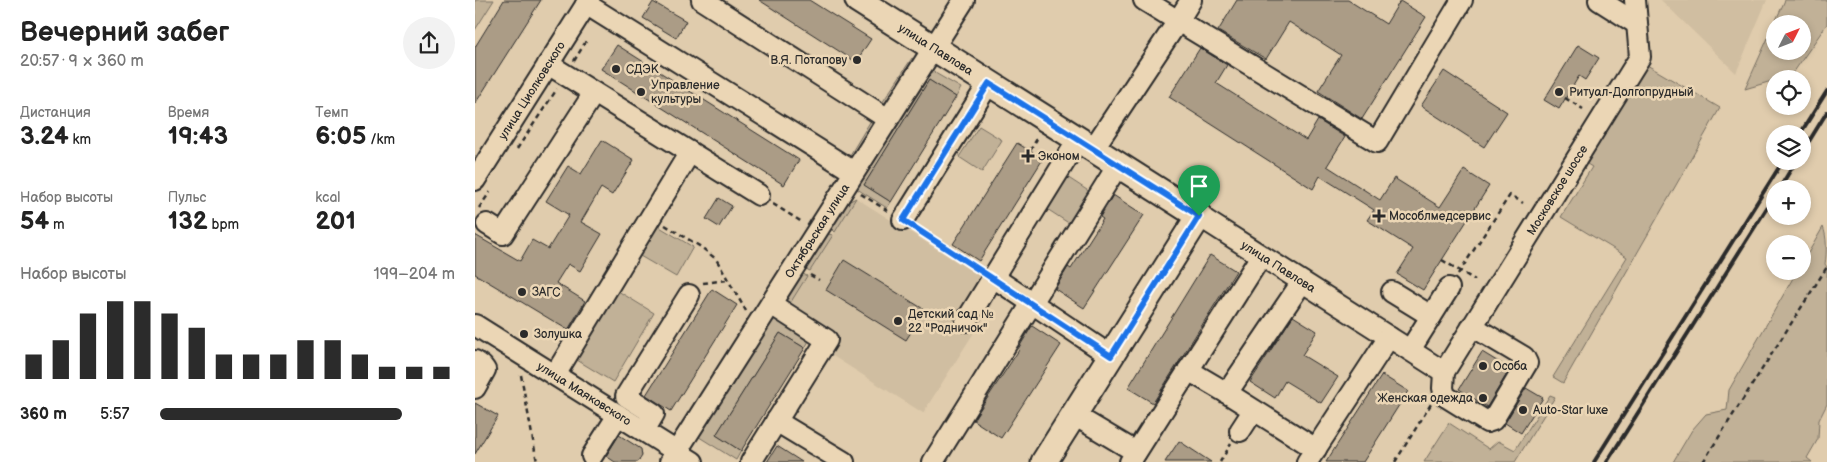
<!DOCTYPE html>
<html lang="ru">
<meta charset="utf-8">
<style>
body{margin:0;font-family:"Balsamiq Sans",sans-serif;background:#f2f2f2;color:#222;height:100vh;display:flex;flex-direction:column;font-size:19px;white-space:nowrap}
*{box-sizing:border-box;margin:0}
p{font-size:16px;color:#767676}
.icon{flex:none;width:28px;height:28px;fill:none;stroke:currentColor;stroke-width:2;stroke-linecap:round;stroke-linejoin:round}
.map{position:relative;flex:1;overflow:hidden}
.side{display:flex;flex-direction:column;background:#fff;width:475px}
.side>*{flex:none}
.needle{width:32px;rotate:48deg}
.tools{position:absolute;left:1291px;top:15px;display:grid;gap:10px}
.tools a{display:grid;place-items:center;width:45px;height:45px;border-radius:50%;background:#fff;box-shadow:0 2px 8px #0003;font-size:25px}
.pin{position:absolute;display:grid;place-items:center;width:42px;height:42px;color:#fff;margin:-51px -21px;border-radius:50% 50% 50% 0;rotate:-45deg;box-shadow:0 0 5px #0007}
.pin .icon{rotate:45deg}
.round{display:grid;place-items:center;flex:none;width:52px;height:52px;border-radius:26px;background:#f2f2f2}
.summary{display:flex;align-items:center;justify-content:space-between;height:85px;padding:0 20px}
h1{font-size:28px;font-weight:600;line-height:38px}
.figures{display:grid;grid-template-columns:repeat(3,1fr);gap:8px;height:85px;padding:5px 20px}
.figures div{display:grid;align-content:center}
.figures b{font-size:25px;font-weight:600}
.figures small{font-size:14px;font-weight:400}
.figures p{font-size:14px}
.chart{height:140px;padding:10px 20px}
.chart p{display:flex;justify-content:space-between}
.chart svg{width:100%;height:90px;margin-top:5px;stroke:#2b2b2b;stroke-width:6}
ul{padding:0 20px;list-style:none;font-size:16px}
li{display:grid;grid-template-columns:80px 60px 1fr;align-items:center;height:38px}
li i{height:12px;border-radius:6px;background:#2b2b2b}
main{display:flex;flex:1;min-height:0}
.map>svg:first-child{display:block}
.built{fill:#d0bea1}
.green{fill:#c1b197;stroke:#766e61;fill-rule:evenodd}
.building{fill:#ab9c86;stroke:#2b2b2b}
.lines{fill:none;stroke-linecap:round;stroke-linejoin:round}
.minor-casing{stroke:#2b2b2b;stroke-width:24}
.major-casing{stroke:#2b2b2b;stroke-width:29}
.path{stroke:#2b2b2b;stroke-width:2.5;stroke-dasharray:5 4;stroke-linecap:butt}
.minor{stroke:#ebd6b5;stroke-width:20}
.major{stroke:#ebd6b5;stroke-width:25}
.rail{stroke:#2b2b2b;stroke-width:4}
.route-casing{stroke:#fff;stroke-width:10}
.route{stroke:#1a73e8;stroke-width:6}
.poi-dot{fill:#2b2b2b;stroke:#ebd6b5;stroke-width:2}
.labels{text-anchor:middle;stroke-width:5;stroke-linejoin:round;paint-order:stroke}
.street-label{font-size:12px;fill:#2b2b2b;stroke:#ebd6b5}
.poi-label{font-size:12px;fill:#2b2b2b;stroke:#ebd6b5;text-anchor:start}
</style>
<main>
<section class="side">
<div class="summary"><div><h1>Вечерний забег</h1><p>20:57 · 9 × 360 m</p></div><a class="round"><svg class="icon" aria-label="share" viewBox="0 0 24 24"><path d="M12 15V3M7 8l5-5 5 5M5 13v7h14v-7"/></svg></a></div>
<div class="figures">
<div><p>Дистанция</p><b>3.24<small> km</small></b></div>
<div><p>Время</p><b>19:43</b></div>
<div><p>Темп</p><b>6:05<small> /km</small></b></div>
</div>
<div class="figures">
<div><p>Набор высоты</p><b>54<small> m</small></b></div>
<div><p>Пульс</p><b>132<small> bpm</small></b></div>
<div><p>kcal</p><b>201</b></div>
</div>
<div class="chart"><p><span>Набор высоты</span>199–204 m</p>
<svg viewBox="0 0 160 44" preserveAspectRatio="none"><path d="M5 44V32M15 44V25M25 44V12M35 44V6M45 44V6M55 44V12M65 44V19M75 44V32M85 44V32M95 44V32M105 44V25M115 44V25M125 44V32M135 44V38M145 44V38M155 44V38"/></svg>
</div>
<ul>
<li><b>360 m</b>5:57<i style="width:82%"></i></li>
</ul>
</section>
<div class="map">
<svg width="1352" height="462" viewBox="0 0 1352 462">
<rect width="100%" height="100%" fill="#e0ccad"/>
<filter id="ink" filterUnits="userSpaceOnUse"><feTurbulence type="fractalNoise" baseFrequency=".02" numOctaves="2"/><feDisplacementMap in="SourceGraphic" scale="10" xChannelSelector="R" yChannelSelector="G"/><feConvolveMatrix kernelMatrix="1 2 1 2 8 2 1 2 1" color-interpolation-filters="sRGB"/></filter>
<g filter="url(#ink)">
<g class="built">
<path d="M1186,0H1292L1261,73Z"/>
<path d="M381,198L512,281L503,295L517,304L448,413L353,353L364,336L314,305Z"/>
</g>
<g class="green">
<path d="M0,0H19L0,30Z"/>
<path d="M1310,0H1352V24L1316,76L1300,79V80L1270,89ZM1300,24H1328V51H1300Z"/>
<path d="M437,58L440,60L439,63L411,103L407,106H405Z"/>
<path d="M1172,65L1245,108L1088,383L1078,377L1152,257L1086,217L1117,167L1112,164Z"/>
<path d="M455,70L486,88L481,97L454,80L389,185L416,202L412,208L379,187Z"/>
<path d="M398,117L401,123L381,155H375Z"/>
<path d="M504,126L527,140L507,172L484,157Z"/>
<path d="M592,177L615,192L595,224L572,209Z"/>
<path d="M381,198L360,232L355,227L369,204Z"/>
<path d="M183,226L218,247L201,277L165,256Z"/>
<path d="M1348,227C1352,236 1352,253 1350,264L1352,267V404L1344,420L1343,439L1332,458L1337,462H1198L1217,430L1231,414L1252,410L1254,390L1322,271H1328V262Z"/>
<path d="M353,234L358,235L335,271L329,268L350,235Z"/>
<path d="M326,273L332,276L314,305L309,303V298Z"/>
<path d="M143,291L179,313L138,382L102,360Z"/>
<path d="M299,318H302L335,339L330,348L305,333L241,435L266,451L261,460L221,435L296,320Z"/>
<path d="M1075,395L1080,397L1040,462H949L974,423L1014,449L1023,441L1040,450Z"/>
</g>
<g class="building">
<path d="M29,0H66L0,104V47Z"/>
<path d="M284,0H334L396,39L381,62Z"/>
<path d="M762,0H873L911,24L925,1L951,17L887,119L843,91L866,55L814,22L791,59L743,31Z"/>
<path d="M178,2L211,21L201,38L168,18Z"/>
<path d="M142,45L324,160L309,185L126,69Z"/>
<path d="M1103,45L1124,58L1110,80L1104,76L1084,109L1069,100Z"/>
<path d="M725,48L752,65L741,83L831,140L843,120L870,137L852,166L905,200L919,178L965,207L989,170L1014,186L948,290L922,274L938,249L892,220L899,210L845,176L838,189L694,97Z"/>
<path d="M969,71L1032,112L1009,147L946,106Z"/>
<path d="M454,80L481,97L416,202L389,185Z"/>
<path d="M127,140L159,160L137,195L126,188L106,222L127,234L105,271L93,264L81,283L110,301L93,330L0,274V235L45,261L57,240L73,249L94,215L71,201L93,166L106,174Z"/>
<path d="M542,143L568,159L504,261L478,244Z"/>
<path d="M638,195L669,215L609,308L580,289L593,267L596,269L628,219L625,217Z"/>
<path d="M244,198L257,206L244,227L231,219Z"/>
<path d="M735,255L761,271L678,403L653,388Z"/>
<path d="M369,260L450,310L431,340L351,290Z"/>
<path d="M237,289L262,305L196,411L171,395Z"/>
<path d="M818,316L842,331L827,355L863,377L846,403L810,381L800,398L775,382Z"/>
<path d="M557,326L586,345L526,438L498,420L544,350L543,349Z"/>
<path d="M305,333L330,348L266,451L241,435Z"/>
<path d="M1007,352L1035,369L1012,407L984,389Z"/>
<path d="M907,375L933,391L888,462H851Z"/>
<path d="M1051,388L1068,398L1046,433L1030,423Z"/>
<path d="M0,403L23,416L0,454Z"/>
<path d="M144,435L166,449L167,456L163,462H140L131,456Z"/>
<path d="M704,441L736,462H690Z"/>
<path d="M302,446L327,462H292Z"/>
</g>
<g class="lines">
<g class="minor-casing">
<g id="minor">
<path d="M227,0L413,119"/>
<path d="M716,0L703,21L902,142L987,0"/>
<path d="M1124,0L1162,24"/>
<path d="M111,4L379,172"/>
<path d="M73,64L284,195"/>
<path d="M618,149L703,21L669,0"/>
<path id="s1" d="M0,180L114,0"/>
<path id="s2" d="M724,216L969,372"/>
<path d="M428,220L514,83"/>
<path d="M12,224L28,234L119,93"/>
<path d="M518,277L636,356"/>
<path d="M827,282L752,393L841,449"/>
<path d="M917,292L956,316"/>
<path d="M491,321L603,140"/>
<path id="s3" d="M0,325L218,462"/>
<path id="s4" d="M997,326L1049,357L1052,363L1018,420L1012,422L970,396L968,388L969,372L1165,57L1160,0"/>
<path d="M935,350L974,288"/>
<path d="M0,361L7,366L10,370L0,388"/>
<path d="M713,370L752,393"/>
<path d="M80,375L215,152"/>
<path d="M599,415L661,452"/>
<path d="M301,421L369,462"/>
<path d="M169,431L179,414L151,396L214,295"/>
<path d="M765,431L778,411"/>
<path d="M117,456L143,415"/>
<path id="s5" d="M195,462L489,0"/>
<path d="M276,462L352,340L296,304"/>
<path d="M458,462L643,165"/>
<path d="M655,462L786,256"/>
<path d="M832,462L914,337"/>
</g>
</g>
<g class="major-casing">
<g id="major">
<path id="s6" d="M383,0L724,216L569,462"/>
</g>
</g>
<g class="path">
<path d="M99,61L113,38"/>
<path d="M1090,98L1108,109"/>
<path d="M42,149L82,89"/>
<path d="M555,151L563,137"/>
<path d="M386,194L413,211"/>
<path d="M298,204L327,222"/>
<path d="M4,208L15,192"/>
<path d="M190,225L226,247L241,259L271,311"/>
<path d="M443,230L504,269"/>
<path d="M967,260L1000,280"/>
<path d="M983,274L1035,195L1048,203"/>
<path d="M335,275L344,280"/>
<path d="M228,283L253,280"/>
<path d="M46,375L62,462"/>
<path d="M745,462L756,444"/>
<path d="M920,462L956,404"/>
<path d="M1228,462L1352,267"/>
</g>
<use href="#minor" class="minor"/>
<use href="#major" class="major"/>
<g class="rail">
<path d="M1325,134L1352,91"/>
<path d="M1328,151L1352,112"/>
<path d="M1304,189L1321,161"/>
<path d="M1119,462L1308,161"/>
<path d="M1132,462L1300,195"/>
</g>
</g>
</g>
<g class="lines" filter="url(#ink)">
<g class="route-casing">
<path id="route" d="M514,83L724,216L636,356L428,220Z"/>
</g>
<use href="#route" class="route"/>
</g>
<g class="poi-dot">
<circle cx="382" cy="60" r="5"/>
<circle cx="141" cy="69" r="5"/>
<circle cx="166" cy="92" r="5"/>
<circle cx="1084" cy="92" r="5"/>
<path d="M550.5 148.5h5v5h5v5h-5v5h-5v-5h-5v-5h5z"/>
<path d="M901.5 208.5h5v5h5v5h-5v5h-5v-5h-5v-5h5z"/>
<circle cx="47" cy="292" r="5"/>
<circle cx="423" cy="321" r="5"/>
<circle cx="49" cy="334" r="5"/>
<circle cx="1008" cy="366" r="5"/>
<circle cx="1008" cy="398" r="5"/>
<circle cx="1048" cy="410" r="5"/>
</g>
<g class="labels">
<g class="street-label">
<text dy="4" stroke="none"><textPath href="#s6" startOffset="92">улица Павлова</textPath></text>
<text dy="4" stroke="none"><textPath href="#s1" startOffset="106">улица Циолковского</textPath></text>
<text dy="4" stroke="none"><textPath href="#s4" startOffset="428">Московское шоссе</textPath></text>
<text dy="4" stroke="none"><textPath href="#s5" startOffset="274">Октябрьская улица</textPath></text>
<text dy="4" stroke="none"><textPath href="#s2" startOffset="94">улица Павлова</textPath></text>
<text dy="4" stroke="none"><textPath href="#s3" startOffset="129">улица Маяковского</textPath></text>
</g>
<g class="poi-label">
<text x="372" y="64" text-anchor="end">В.Я. Потапову</text>
<text x="151" y="73">СДЭК</text>
<text x="176" y="89">Управление<tspan x="176" dy="14">культуры</tspan></text>
<text x="1094" y="96">Ритуал-Долгопрудный</text>
<text x="563" y="160">Эконом</text>
<text x="914" y="220">Мособлмедсервис</text>
<text x="57" y="296">ЗАГС</text>
<text x="433" y="318">Детский сад №<tspan x="433" dy="14">22 "Родничок"</tspan></text>
<text x="59" y="338">Золушка</text>
<text x="1018" y="370">Особа</text>
<text x="998" y="402" text-anchor="end">Женская одежда</text>
<text x="1058" y="414">Auto-Star luxe</text>
</g>
</g>
</svg>
<div class="tools">
<a><svg class="needle" viewBox="-14 -14 28 28"><path d="M0-13l5 13h-10z" fill="#e53935"/><path d="M0 13l5-13h-10z" fill="#767676"/></svg></a>
<a><svg class="icon" aria-label="locate" viewBox="0 0 24 24"><circle cx="12" cy="12" r="6"/><path d="M12 2v4M12 18v4M2 12h4M18 12h4"/></svg></a>
<a><svg class="icon" aria-label="layers" viewBox="0 0 24 24"><path d="M12 4l9 5-9 5-9-5zM3 14l9 5 9-5"/></svg></a>
<a>+</a>
<a>−</a>
</div>
<div class="pin" style="left:724px;top:216px;background:#1e9e55"><svg class="icon" aria-label="arrive" viewBox="0 0 24 24"><path d="M6 21V4h12l-3 4 3 4H6"/></svg></div>
</div>
</main>
